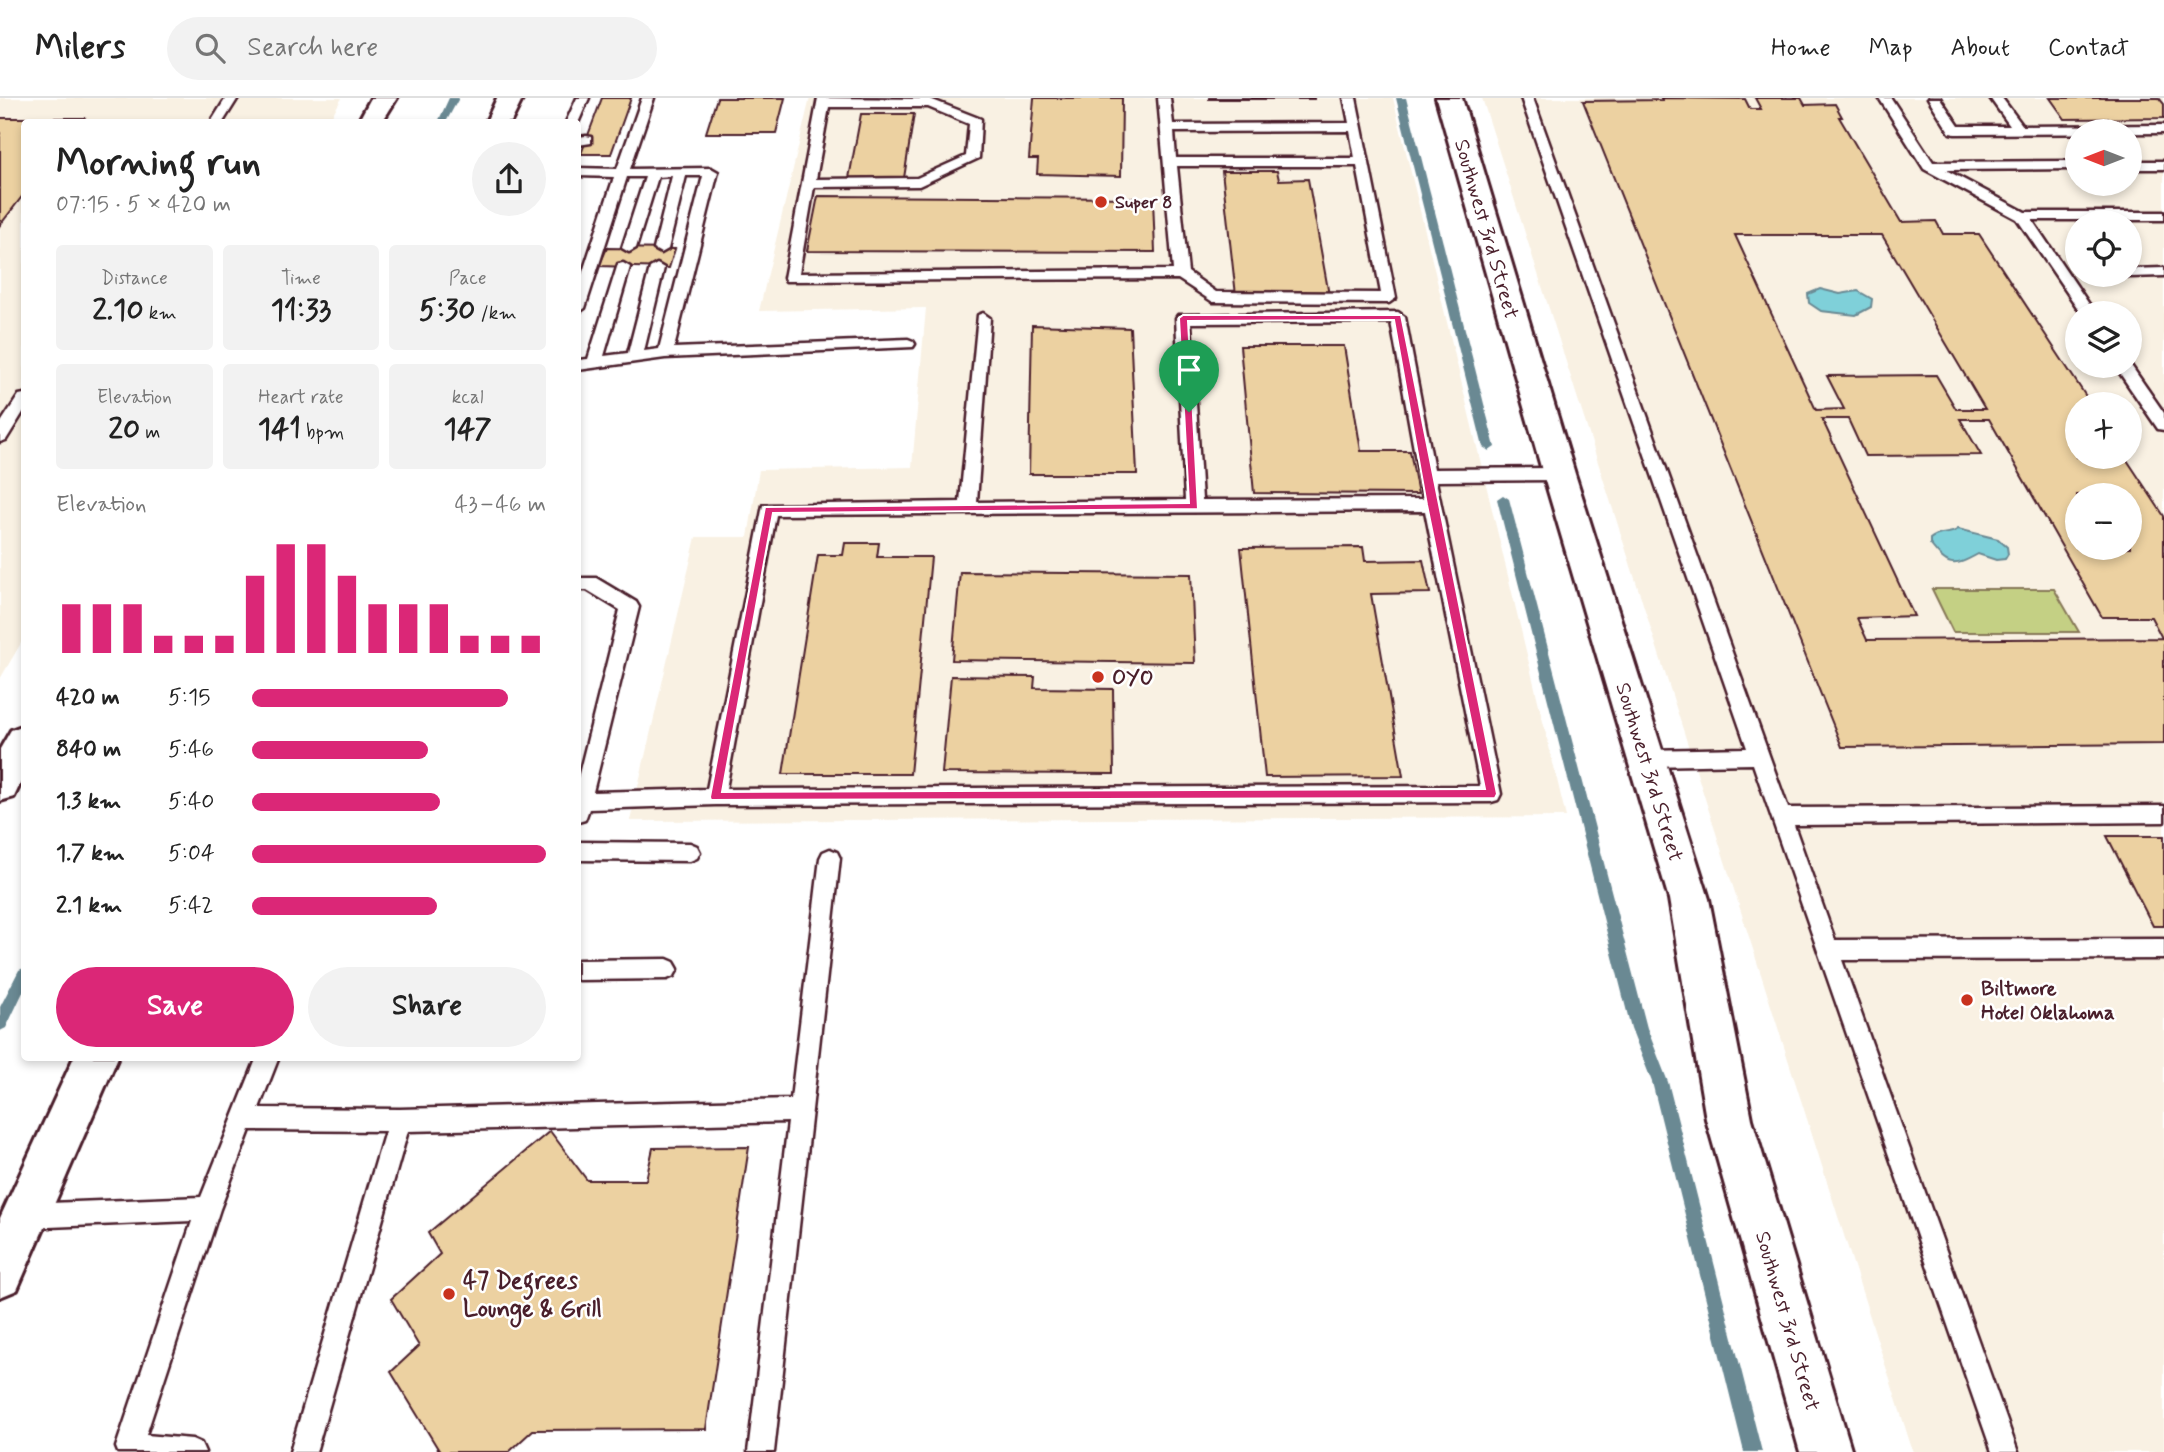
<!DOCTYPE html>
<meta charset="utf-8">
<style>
body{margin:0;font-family:Mynerve,sans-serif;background:#f2f2f2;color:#222;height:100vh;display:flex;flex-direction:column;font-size:26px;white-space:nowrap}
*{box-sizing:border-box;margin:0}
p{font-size:23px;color:#767676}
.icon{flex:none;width:38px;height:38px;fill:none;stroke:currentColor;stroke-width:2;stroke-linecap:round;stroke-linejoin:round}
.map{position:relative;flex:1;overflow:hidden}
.sheet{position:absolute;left:21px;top:21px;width:560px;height:942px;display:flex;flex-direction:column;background:#fff;border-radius:7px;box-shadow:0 4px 10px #0003}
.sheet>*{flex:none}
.needle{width:46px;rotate:270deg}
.buttons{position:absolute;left:2065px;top:21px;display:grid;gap:14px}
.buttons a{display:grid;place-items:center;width:77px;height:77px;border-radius:50%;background:#fff;box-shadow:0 4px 10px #0003;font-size:35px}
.pin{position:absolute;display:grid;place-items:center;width:60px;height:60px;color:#fff;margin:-72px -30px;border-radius:50% 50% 50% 0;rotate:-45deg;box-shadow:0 0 7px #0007}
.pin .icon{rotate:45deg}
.round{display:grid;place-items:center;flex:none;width:74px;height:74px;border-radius:37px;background:#f2f2f2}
.summary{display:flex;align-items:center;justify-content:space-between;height:119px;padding:0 35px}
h1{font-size:38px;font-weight:800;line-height:52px}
.metrics{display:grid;grid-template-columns:repeat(3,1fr);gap:10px;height:119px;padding:7px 35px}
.metrics div{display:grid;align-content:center;border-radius:7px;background:#f2f2f2;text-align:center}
.metrics b{font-size:30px;font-weight:800}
.metrics small{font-size:19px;font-weight:400}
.metrics p{font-size:19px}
.chart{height:196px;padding:14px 35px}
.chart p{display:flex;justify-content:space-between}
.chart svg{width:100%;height:126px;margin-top:7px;stroke:#db2777;stroke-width:6}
.button{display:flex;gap:14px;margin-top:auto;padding:14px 35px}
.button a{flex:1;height:80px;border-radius:42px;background:#db2777;color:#fff;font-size:28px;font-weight:800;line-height:80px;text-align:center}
.button a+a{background:#f2f2f2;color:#222}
ul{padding:0 35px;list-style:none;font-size:23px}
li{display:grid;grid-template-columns:112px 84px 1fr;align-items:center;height:52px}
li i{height:18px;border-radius:9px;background:#db2777}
header{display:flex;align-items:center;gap:42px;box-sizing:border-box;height:98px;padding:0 35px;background:#fff;border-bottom:2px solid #e0e0e0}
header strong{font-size:33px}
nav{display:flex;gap:38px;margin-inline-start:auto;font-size:24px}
.search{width:490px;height:63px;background:#f2f2f2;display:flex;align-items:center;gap:18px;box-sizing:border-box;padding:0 24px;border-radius:38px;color:#767676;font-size:26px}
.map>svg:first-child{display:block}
.built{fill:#f9f1e3;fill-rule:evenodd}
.green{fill:#c4d084;stroke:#877858;stroke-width:2}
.water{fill:#7fd0d9;stroke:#6a8993;stroke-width:2}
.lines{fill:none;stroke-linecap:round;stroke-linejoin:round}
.stream{fill:#6a8993;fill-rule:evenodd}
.building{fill:#ecd1a1;stroke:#4a1f2b;stroke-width:2;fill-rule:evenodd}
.lane-casing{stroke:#4a1f2b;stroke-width:5}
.street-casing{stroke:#4a1f2b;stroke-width:6}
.primary-casing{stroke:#4a1f2b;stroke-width:6}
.lane{fill:#fff;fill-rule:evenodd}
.street{fill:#fff;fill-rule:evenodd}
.primary{fill:#fff;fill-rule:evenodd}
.route{fill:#db2777;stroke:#fff;stroke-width:2;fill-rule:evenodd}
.poi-dot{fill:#c8321e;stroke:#fff;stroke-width:2.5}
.labels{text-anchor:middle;stroke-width:5;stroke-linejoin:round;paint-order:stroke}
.far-poi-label{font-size:18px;font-weight:bold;fill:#4a1f2b;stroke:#fff;text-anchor:start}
.street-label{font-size:21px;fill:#4a1f2b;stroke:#fff}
.poi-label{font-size:21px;font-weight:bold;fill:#4a1f2b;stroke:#fff;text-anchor:start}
.near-poi-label{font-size:24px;font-weight:bold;fill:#4a1f2b;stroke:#fff;text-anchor:start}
</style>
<header>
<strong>Milers</strong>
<div class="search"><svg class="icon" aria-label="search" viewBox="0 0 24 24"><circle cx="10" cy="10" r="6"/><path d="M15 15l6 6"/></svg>Search here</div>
<nav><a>Home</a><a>Map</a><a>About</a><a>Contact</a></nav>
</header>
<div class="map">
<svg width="2164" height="1354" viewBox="0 0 2164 1354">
<rect width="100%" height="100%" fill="#fff"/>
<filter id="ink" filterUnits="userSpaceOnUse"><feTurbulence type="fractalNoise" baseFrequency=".0143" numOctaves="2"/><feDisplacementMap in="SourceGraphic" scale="14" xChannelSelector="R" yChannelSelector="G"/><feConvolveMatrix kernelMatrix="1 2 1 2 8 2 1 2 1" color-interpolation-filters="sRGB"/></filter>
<g filter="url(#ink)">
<g class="built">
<path d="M0,0H342L328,24H24V540L0,581Z"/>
<path d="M810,0H1393L1566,719L630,723L696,439H748L759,372L912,369L926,210L759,213Z"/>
<path d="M1482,0H2164V1354H1913ZM2077,33H2130V86H2077ZM2077,124H2130V177H2077ZM2077,215H2130V268H2077ZM2077,306H2130V359H2077ZM2077,397H2130V450H2077Z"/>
</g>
<path class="green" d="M1932,491H2054L2079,534H1953Z"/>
<g class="water">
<path d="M1820,191L1840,196L1858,193L1872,201L1871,209L1856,217L1821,213L1809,205L1808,196Z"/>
<path d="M1958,431L1998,441L2007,449L2008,456L2005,461L1996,462L1978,456C1953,470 1948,469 1930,446V441C1939,433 1950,438 1958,431Z"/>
</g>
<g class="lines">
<g class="stream">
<path d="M449,0H459L446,24H438Z"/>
<path d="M1396,0H1406L1495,349L1489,353L1483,349Z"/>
<path d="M1503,397L1509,401L1647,930L1668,984L1762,1354H1744L1652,984L1631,930L1497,401Z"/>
<path d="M24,870V892L6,930L0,933V909L19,872Z"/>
</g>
</g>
<g class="building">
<path d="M602,0H631L611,56H581Z"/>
<path d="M717,0H785L776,35H706Z"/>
<path d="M1034,0H1122L1121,78L1037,76L1038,61H1029Z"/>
<rect x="1209" y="0" width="105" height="1"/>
<path d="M1661,0L1745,1L1750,11H1761L1755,0H1801L1805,7L1835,6L1842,19H1839L1901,124L1936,123L1943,136H1979L2091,306H2077V359H2125L2164,418V646L1842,649L1583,3L1662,2ZM1735,137H1882L1985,311H1956L1936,277L1827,278L1844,311L1816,312ZM1822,321H1848L1865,358L1981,357L1960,321H1989L2102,519H2151L2162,540L1867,542L1857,520L1914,518ZM2077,397H2130V450H2077Z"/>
<path d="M2050,0H2159L2164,6V20L2065,21Z"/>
<path d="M861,16H914L904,80H849Z"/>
<path d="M0,20H84L80,24H24V96L0,127Z"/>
<path d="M1222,73H1277L1279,82L1308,81L1329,197H1236Z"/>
<path d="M818,98L1153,100L1155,154L807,153Z"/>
<path d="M607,150L675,151L669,170L599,168Z"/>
<path d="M1032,227L1130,230L1137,376H1029Z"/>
<path d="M1240,248H1344L1361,353H1410L1418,396L1254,395Z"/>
<path d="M845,445H879L877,459H931L910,676H783L818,457H843Z"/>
<path d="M1363,449L1365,463L1423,462L1430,495L1371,496L1403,678L1265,679L1241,450Z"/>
<path d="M960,474L1191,476L1195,565L952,562Z"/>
<path d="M951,578L1035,579L1034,590L1113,591L1114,676L942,675Z"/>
<path d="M2107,738H2164V828H2153Z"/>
<path d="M550,1033L587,1082H646L653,1050L749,1049L706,1331L533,1332L509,1354H440L391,1274L419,1248L391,1201L440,1156L428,1135Z"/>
</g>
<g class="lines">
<g class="lane-casing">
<g id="lane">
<path d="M226,0H238L223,24H211Z"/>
<path d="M577,0H589L578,25L566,24Z"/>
<path d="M642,0H654L630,71L711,70L718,74L674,250L908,241L913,243L915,246L913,249L665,260L578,272V262L588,261L618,166L623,165L630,169L604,258L628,255L650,170L657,166L664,170L644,253L659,251L703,78H686L668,151L661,155L654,151L672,78L658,79L636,150L629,154L622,150L645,79H627L585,210L578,215V189L614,79L578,78V70L617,71Z"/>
<path d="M818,0L930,1L981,21L979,60L919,88L814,89L799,175L1173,172L1158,0H1170L1173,26L1349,25L1344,0H1356L1396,200L1389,205L1213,204L1178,181L786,183L784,180ZM829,9H928L969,26L966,58L917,80L816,81ZM1350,33L1355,60H1176L1174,34ZM1177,68H1357L1381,195L1216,194L1188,174Z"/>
<path d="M1521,0H1533L1788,710L2164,708V724L1794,727L1835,842L2164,841V861L1842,862L2018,1354H1992L1753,666L1646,668L1639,666L1636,660L1639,654L1646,652L1747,650Z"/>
<path d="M1879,0H1891L1933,64L2077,63V71L1946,72L2025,114H2164V122H2032L2095,215H2081L2017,121L1924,71Z"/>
<path d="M1928,0H1940L1959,28H2010L1990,0H2002L2023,28L2164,27V35L1955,36L1950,35Z"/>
<path d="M586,38L591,39V45L578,47V39Z"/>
<rect x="2130" y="63" width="34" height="8"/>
<path d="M2164,170V178L2130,179L2124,177H2130V171Z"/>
<path d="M1398,214L1405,219L1434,371L1559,370L1567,376L1559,382L1436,383L1501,696L1498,702L1491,704L715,707L589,711L585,722L578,724V680L620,512L587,492H578V480H596L636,504L639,509L593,694L707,691L763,407L960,404L978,217L983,215L990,220L977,404L1185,402L1176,220L1178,217ZM1391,224L1423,401L1202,402L1191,225ZM1425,413L1480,688L726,691L776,417Z"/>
<path d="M2130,266L2164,315V332L2158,331L2115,268Z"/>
<path d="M24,296V313L6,342L0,344V326L19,297Z"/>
<path d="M578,744L690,745L697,748L700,754L697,760L690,763L578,762Z"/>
<path d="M830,751L837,754L840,760L774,1354H748L788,1024L408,1033L316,1354H290L385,1033L250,1032L220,1111L146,1337L192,1341L201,1345L205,1354H118L116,1349L192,1123L25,1130L17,1126L13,1118L17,1110L25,1106L201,1099L257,959H279L259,1010L400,1011L791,1001L820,760L823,754Z"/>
<path d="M667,861L674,864L678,871L674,878L667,881L578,882V862Z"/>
</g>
</g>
<g class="street-casing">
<path id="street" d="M1436,0H1462L1575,376L1709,801L1752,1021L1852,1354H1800L1706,1021L1669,801L1543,376Z"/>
</g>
<g class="primary-casing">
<g id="primary">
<path d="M371,0H397L382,24H358Z"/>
<path d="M497,0H523L511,24H486Z"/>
<path d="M24,627V678L14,699L0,703V651L11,632Z"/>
<path d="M74,959H118L17,1192L0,1199V1120Z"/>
</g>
</g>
<use href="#lane" class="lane"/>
<use href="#street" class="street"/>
<use href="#primary" class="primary"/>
</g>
</g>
<path class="route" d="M1183,217H1401L1497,696L1495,700L711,702L710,699L765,409L1189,405L1179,220ZM1394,222L1427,407L1485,691L722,694L773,415L1198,411L1188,223Z"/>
<g class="poi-dot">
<circle cx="1101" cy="104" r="7"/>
<circle cx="1098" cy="579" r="7"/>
<circle cx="1967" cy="902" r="7"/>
<circle cx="449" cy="1196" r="7"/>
</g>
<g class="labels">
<g class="far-poi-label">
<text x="1115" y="110">Super 8</text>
</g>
<g class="street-label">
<text transform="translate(1487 131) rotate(74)" y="7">Southwest 3rd Street</text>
<text transform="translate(1650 674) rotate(73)" y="7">Southwest 3rd Street</text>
<text transform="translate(1788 1223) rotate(74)" y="7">Southwest 3rd Street</text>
</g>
<g class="poi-label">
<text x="1112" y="586">OYO</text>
<text x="1981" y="897">Biltmore<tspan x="1981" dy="24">Hotel Oklahoma</tspan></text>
</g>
<g class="near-poi-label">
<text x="463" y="1190">47 Degrees<tspan x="463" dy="28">Lounge &amp; Grill</tspan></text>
</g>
</g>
</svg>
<div class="buttons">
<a><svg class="needle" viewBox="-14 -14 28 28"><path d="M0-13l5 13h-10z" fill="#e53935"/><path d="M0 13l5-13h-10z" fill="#767676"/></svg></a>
<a><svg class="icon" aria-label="locate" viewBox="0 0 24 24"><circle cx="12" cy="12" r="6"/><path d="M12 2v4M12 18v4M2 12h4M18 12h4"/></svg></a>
<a><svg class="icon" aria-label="layers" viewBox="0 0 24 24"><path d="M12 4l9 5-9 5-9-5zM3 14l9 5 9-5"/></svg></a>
<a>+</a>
<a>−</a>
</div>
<div class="pin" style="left:1189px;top:314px;background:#1e9e55"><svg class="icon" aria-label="arrive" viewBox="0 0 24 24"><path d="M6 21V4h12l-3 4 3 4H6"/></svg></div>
<section class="sheet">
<div class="summary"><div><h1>Morning run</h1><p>07:15 · 5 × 420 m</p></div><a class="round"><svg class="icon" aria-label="share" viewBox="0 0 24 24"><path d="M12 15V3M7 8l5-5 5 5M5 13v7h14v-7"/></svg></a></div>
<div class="metrics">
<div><p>Distance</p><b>2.10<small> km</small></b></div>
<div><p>Time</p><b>11:33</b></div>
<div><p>Pace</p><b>5:30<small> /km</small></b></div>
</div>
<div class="metrics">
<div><p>Elevation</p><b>20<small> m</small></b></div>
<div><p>Heart rate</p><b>141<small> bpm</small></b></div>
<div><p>kcal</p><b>147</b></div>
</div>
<div class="chart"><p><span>Elevation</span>43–46 m</p>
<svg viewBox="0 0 160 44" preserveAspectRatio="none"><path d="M5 44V27M15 44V27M25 44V27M35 44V38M45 44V38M55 44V38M65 44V17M75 44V6M85 44V6M95 44V17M105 44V27M115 44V27M125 44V27M135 44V38M145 44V38M155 44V38"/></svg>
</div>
<ul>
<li><b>420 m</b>5:15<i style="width:87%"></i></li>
<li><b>840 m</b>5:46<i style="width:60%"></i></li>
<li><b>1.3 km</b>5:40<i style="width:64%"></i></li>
<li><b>1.7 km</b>5:04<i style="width:100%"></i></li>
<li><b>2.1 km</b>5:42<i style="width:63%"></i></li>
</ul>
<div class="button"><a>Save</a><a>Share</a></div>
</section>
</div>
